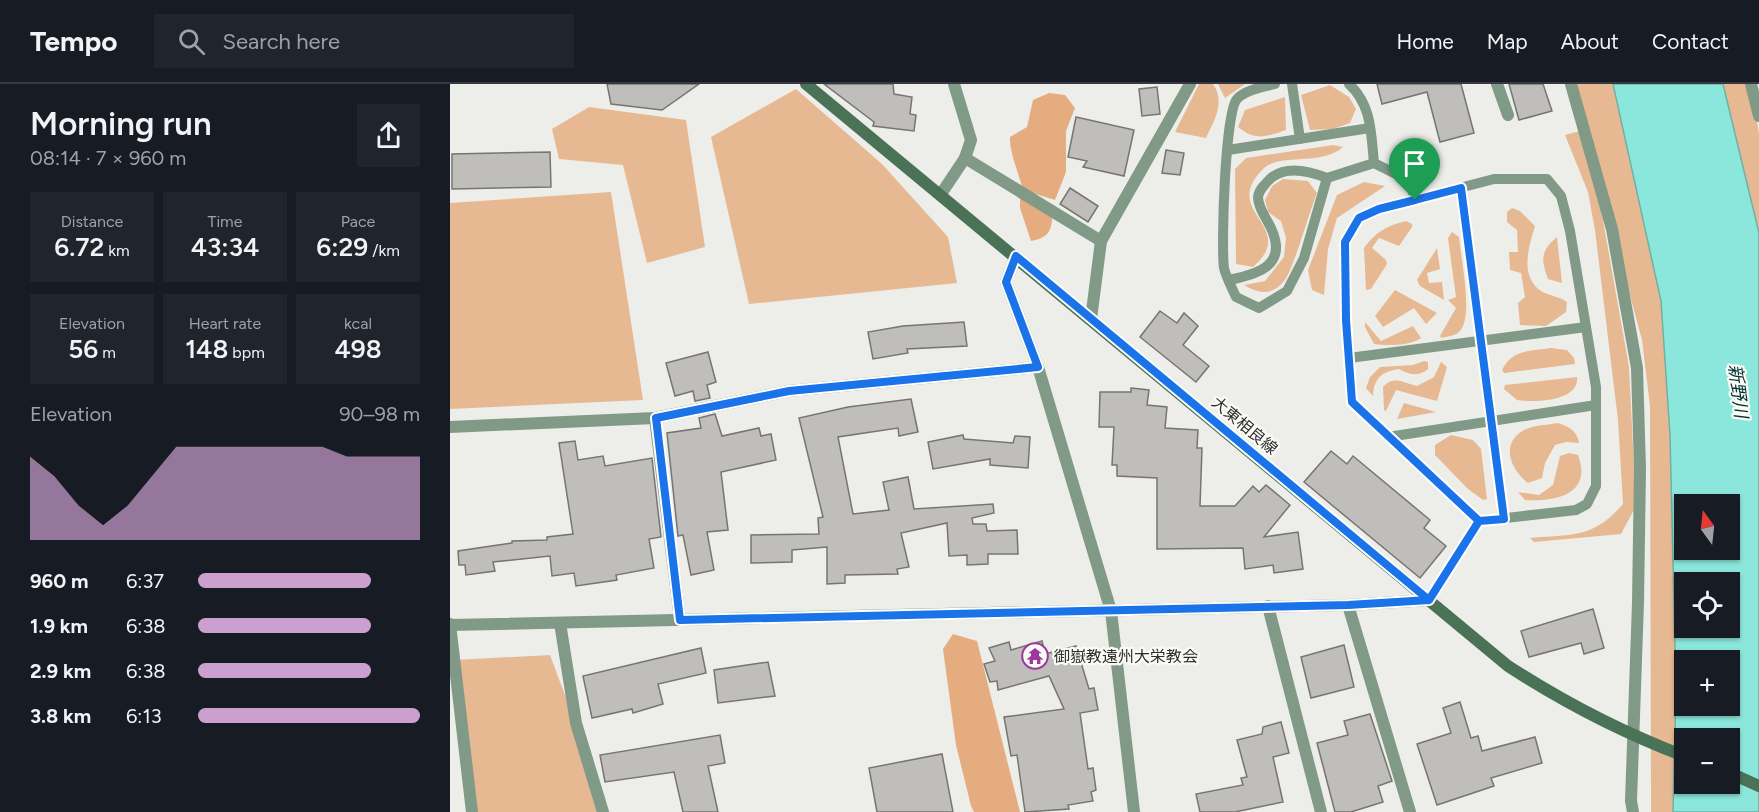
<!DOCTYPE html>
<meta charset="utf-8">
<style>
body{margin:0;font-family:Figtree,"Noto Sans JP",sans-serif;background:#20242c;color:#f1f3f6;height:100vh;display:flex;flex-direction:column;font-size:22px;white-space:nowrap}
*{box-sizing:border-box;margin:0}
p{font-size:20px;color:#9ea1a6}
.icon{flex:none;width:33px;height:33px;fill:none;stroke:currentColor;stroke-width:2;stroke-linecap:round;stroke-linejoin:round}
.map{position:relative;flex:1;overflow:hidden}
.details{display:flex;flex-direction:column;background:#171b24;width:450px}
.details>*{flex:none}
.needle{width:39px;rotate:345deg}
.controls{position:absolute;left:1224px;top:410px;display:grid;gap:12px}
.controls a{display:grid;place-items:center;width:66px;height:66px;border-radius:0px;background:#171b24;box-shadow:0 2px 4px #0004;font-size:30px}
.pin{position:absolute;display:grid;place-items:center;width:51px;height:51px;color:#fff;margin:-62px -26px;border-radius:50% 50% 50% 0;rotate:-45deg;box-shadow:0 0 6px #0007}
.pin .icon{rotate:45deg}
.round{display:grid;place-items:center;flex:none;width:63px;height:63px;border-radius:0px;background:#20242c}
.head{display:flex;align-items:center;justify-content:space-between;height:102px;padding:0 30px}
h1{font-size:33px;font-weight:600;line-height:45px}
.metrics{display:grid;grid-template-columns:repeat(3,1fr);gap:9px;height:102px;padding:6px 30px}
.metrics div{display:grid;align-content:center;border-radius:0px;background:#20242c;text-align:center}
.metrics b{font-size:26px;font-weight:600}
.metrics small{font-size:16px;font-weight:400}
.metrics p{font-size:16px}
.chart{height:168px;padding:12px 30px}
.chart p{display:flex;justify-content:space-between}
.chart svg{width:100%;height:108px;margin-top:6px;fill:#cb9fce;opacity:.7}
ul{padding:0 30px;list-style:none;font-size:20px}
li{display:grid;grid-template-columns:96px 72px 1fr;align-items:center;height:45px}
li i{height:15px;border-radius:8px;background:#cb9fce}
header{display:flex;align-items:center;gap:36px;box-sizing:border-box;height:84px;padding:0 30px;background:#171b24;border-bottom:2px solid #363941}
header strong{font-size:28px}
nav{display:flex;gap:33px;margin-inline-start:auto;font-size:21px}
.search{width:420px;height:54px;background:#20242c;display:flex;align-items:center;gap:15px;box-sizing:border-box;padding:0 21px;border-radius:0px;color:#9ea1a6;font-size:22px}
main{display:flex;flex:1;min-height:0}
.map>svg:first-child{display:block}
.green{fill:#e7b993;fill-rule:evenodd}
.forest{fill:#e5ad7f}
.water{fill:#8be7db;stroke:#6fb0a7;stroke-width:1.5;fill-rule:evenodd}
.building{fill:#bfbeba;stroke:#767571;stroke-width:1.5}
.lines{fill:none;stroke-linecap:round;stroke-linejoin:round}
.service{stroke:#809a87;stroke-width:10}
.minor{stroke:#809a87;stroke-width:12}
.tertiary{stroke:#809a87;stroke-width:12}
.secondary{stroke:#4a7257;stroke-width:12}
.route-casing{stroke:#fff;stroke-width:12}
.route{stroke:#1a73e8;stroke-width:8}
.labels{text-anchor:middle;stroke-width:4.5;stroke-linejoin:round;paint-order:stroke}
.street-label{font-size:16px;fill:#2e2e2d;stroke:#fafbf7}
.poi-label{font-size:16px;fill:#2e2e2d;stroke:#fafbf7;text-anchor:start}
.water-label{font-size:18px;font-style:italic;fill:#05332f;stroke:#fafbf7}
</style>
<header>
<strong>Tempo</strong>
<div class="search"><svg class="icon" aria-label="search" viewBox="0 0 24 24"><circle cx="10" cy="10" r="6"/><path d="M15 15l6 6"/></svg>Search here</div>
<nav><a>Home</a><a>Map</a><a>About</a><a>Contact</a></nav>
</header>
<main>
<section class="details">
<div class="head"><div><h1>Morning run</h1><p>08:14 · 7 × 960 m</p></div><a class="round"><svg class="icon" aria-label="share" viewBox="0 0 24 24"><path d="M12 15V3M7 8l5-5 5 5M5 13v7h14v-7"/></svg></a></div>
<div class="metrics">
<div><p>Distance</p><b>6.72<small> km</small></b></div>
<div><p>Time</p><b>43:34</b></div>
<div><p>Pace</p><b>6:29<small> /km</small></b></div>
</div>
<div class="metrics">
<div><p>Elevation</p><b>56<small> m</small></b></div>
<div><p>Heart rate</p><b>148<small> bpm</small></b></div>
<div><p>kcal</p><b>498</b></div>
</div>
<div class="chart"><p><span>Elevation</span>90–98 m</p>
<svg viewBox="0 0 160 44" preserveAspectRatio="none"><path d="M0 44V10L10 18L20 30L30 38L40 30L50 18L60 6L70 6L80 6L90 6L100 6L110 6L120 6L130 10L140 10L150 10L160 10V44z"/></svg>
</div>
<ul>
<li><b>960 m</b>6:37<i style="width:78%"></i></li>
<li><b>1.9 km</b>6:38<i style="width:78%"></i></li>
<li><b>2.9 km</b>6:38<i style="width:78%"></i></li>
<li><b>3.8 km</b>6:13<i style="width:100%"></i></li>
</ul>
</section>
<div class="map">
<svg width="1309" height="728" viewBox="0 0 1309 728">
<rect width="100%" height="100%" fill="#edeeea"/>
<g class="green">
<path d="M749,0H763C776,18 764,37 756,54L725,48Z"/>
<path d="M768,0H795L775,14Z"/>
<path d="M1120,0H1300L1309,49V728H1201L1200,322L1192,256L1137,51ZM1234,420H1280V465H1234ZM1234,498H1280V543H1234ZM1234,576H1280V621H1234ZM1234,654H1280V699H1234Z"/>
<path d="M880,1L899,13L906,25L900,39L883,45L860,46L851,11Z"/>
<path d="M346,5L432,80L498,153L507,199L299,220L261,53Z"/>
<path d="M835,13L836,46C816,53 805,57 788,43L795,26Z"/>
<path d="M139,23L236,36L255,163L197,179L173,81L109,75L102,45Z"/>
<path d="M1130,47L1146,97L1179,283L1186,422L1171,450L1084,458L1080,454C1122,450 1143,455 1173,420L1168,336L1145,146L1138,108L1115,51Z"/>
<path d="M883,61L893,63C870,83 831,68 813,85C769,129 850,142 803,183L786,180L785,85L796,74Z"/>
<path d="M833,95L858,97L867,109C860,126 843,187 834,197C822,212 808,210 794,201L815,197L834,173L836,154L831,137L818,128L815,116L822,102Z"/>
<path d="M914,98L935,102L887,134L878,165L874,211L862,206L858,186L887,111Z"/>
<path d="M161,108L193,316L0,325V119Z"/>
<path d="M1062,124L1070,127L1085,142C1079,162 1069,192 1091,207C1099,212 1109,212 1117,218L1116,228L1096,242L1070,241L1068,219L1075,213L1071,189L1060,186L1059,168H1068L1067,146L1057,138V128Z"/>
<path d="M956,137L962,140V143L949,162L929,154L922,164L936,176L937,180L921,205L916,206L914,164C926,148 936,142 956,137Z"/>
<path d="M1002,148L1009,153C1011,174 1022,227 1012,244C1008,252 999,252 991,254L990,252L1006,224L998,216L1006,213L998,154Z"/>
<path d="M1107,153L1112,199L1098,195C1091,176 1090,167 1107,153Z"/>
<path d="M987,164L990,185L977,189L979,199L992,198L994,216L970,202L967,196Z"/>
<path d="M945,206L987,229L976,240L964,224L933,243L925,232Z"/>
<path d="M915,238L931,257L963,242L971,254C961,262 936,262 924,260L915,243Z"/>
<path d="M1101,264L1117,266L1124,274L1125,280L1054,289L1052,286C1062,265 1081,267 1101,264Z"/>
<path d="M974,277L978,278V285C968,293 960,291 949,285C932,288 924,293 923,312L916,304L920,293L930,283L963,281Z"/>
<path d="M991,278L997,283L987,317L946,306L936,327L934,326L933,303C944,291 953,299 967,302L984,293Z"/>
<path d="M1127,293C1130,317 1084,319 1067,316L1054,305L1055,301Z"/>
<path d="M954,319L986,328L947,335Z"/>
<path d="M1108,339C1120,343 1127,347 1129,359L1116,358L1105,361L1095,379L1092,394L1078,399C1062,387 1050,362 1071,348C1080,341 1098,341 1108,339Z"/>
<path d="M1001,351L1023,356L1031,365L1037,415L1033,416L1018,405L985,371V361Z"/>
<path d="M1119,369L1128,371C1143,411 1105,418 1075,416L1068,408L1089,411L1103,401L1110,372Z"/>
<path d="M100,571L128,646L153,728H25L4,576Z"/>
</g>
<g class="forest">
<path d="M599,9L615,11L625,24L616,47V88L605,116L573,106C569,90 559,67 560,53L577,43L583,16Z"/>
<path d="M570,114L603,129C601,147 600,153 581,157L570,124Z"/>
<path d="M503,550L527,557L570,728H524L521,722L506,661L493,565Z"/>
</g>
<path class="water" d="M1163,0H1273L1309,149V728H1223L1226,604L1220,351L1211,217ZM1234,420H1280V465H1234ZM1234,498H1280V543H1234ZM1234,576H1280V621H1234ZM1234,654H1280V699H1234Z"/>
<g class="building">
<path d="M157,0H249L212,26L161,20Z"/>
<path d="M374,0H443L444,10L462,13L460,30L466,31L464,47L423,42L424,38Z"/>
<path d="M927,0H1011L1024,49L990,58L977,8L932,20Z"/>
<path d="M1059,0H1093L1102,27L1069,36Z"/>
<path d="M707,3L710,30L692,32L689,5Z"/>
<path d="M626,33L684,46L674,92L633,83L637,77L618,73Z"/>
<path d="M716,66L734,69L730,91L712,89Z"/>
<path d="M100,68L101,103L2,105V70Z"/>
<path d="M620,104L648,122L638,138L610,120Z"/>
<path d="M710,227L727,239L734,229L748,242L733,261L759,282L746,298L690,253Z"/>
<path d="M514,238L517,262L457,265L458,269L423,275L418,248L453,242Z"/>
<path d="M258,268L266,298L257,301L260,314L245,317L243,307L225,312L216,279Z"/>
<path d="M681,304L699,306L697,321L717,323L715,344L748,346L747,364H752L750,422H785L803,402L809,408L816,401L840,421L814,453L848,448L853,485L824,489L823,481L795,485L793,464L707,465V394L667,392V381H662L664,343H649L650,308H681Z"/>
<path d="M461,315L468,348L449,352L448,344L388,353L403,430L439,426L433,398L458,393L464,425L543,420L544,429L522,434L523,440H536L537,447L567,446L568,470H538V480L517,481V471L499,472L497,439L451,449L459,483L447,485L448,490L395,491V499L377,500V463L342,466V478L301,479V451L369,450L368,434L373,433L349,334L398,323Z"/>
<path d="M265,330L272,352L309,344L311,352L321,350L326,376L271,388L278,446L257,448L264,486L241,491L233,451L228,452L217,349L251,344L249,334Z"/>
<path d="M513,351L514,355L563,359L565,352L580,353L578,384L540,381V375L483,385L478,358Z"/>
<path d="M125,357L128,376L153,372L155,382L202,374L211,453L199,455L204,484L166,491L167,496L126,502L124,489L102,492L100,472L43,478L45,487L16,491L15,481H9L8,467L62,459V457L97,456V453L123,450L109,359Z"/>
<path d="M881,367L897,380L903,372L980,436L974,444L996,462L970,494L854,398Z"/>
<path d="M1143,525L1154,564L1134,570L1131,559L1079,573L1071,547Z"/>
<path d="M592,557L595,570L626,562L639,605L644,604L648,626L630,629L638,685L643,684L646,706L641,708L643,717L618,721L619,725L575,728L567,671L561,672L554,633L614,625L599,592L548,606L547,597L540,598L534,580L545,577L539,564L559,558L561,566Z"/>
<path d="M894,561L904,603L861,614L851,573Z"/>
<path d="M251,564L256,589L208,600L213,620L183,629L182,625L142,634L133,592Z"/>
<path d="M318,578L325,612L268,619L264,586Z"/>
<path d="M1010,618L1021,654L1028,652L1032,667L1085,653L1092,679L1041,694L1044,702L987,721L967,660L1001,649L993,624Z"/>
<path d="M920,630L942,697L928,702L933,718L901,728H885L867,659L898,651L894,637Z"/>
<path d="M831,638L839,669L823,673L833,718L785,728H750L746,710L793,701L791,694L797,693L787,656L812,650L813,643Z"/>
<path d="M270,651L275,679L258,682L268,728H233L224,688L155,698L150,671Z"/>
<path d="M492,670L503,728H427L419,684Z"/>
</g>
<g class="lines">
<g class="service">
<path d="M825,0C813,3 795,6 787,15C775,28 771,162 774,184C776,193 782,204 786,213L809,224L837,207L854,174L877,94"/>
<path d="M842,0L850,55"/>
<path d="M899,0C922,21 921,50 924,79L960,97L965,116"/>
<path d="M778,66L920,44"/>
<path d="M1011,104L1054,435"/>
<path d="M779,196C809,190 838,181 821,144C816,133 809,126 808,114C808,107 813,103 817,98C832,80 857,86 877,94L924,79"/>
<path d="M899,274L1136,243"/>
<path d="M938,353L1146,321"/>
<path d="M979,516L1029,437L1126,426L1137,420L1146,402V303L1120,147L1111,112L1097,95H1044L929,125L909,134L895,158L896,236L902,318L1029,437"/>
</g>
<g class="minor">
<path d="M1047,0L1058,31"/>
<path d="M1121,0L1162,145L1187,284L1190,385L1188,519L1181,717L1183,728"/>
<path d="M1301,0L1309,32"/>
<path d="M515,74L651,157"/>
<path d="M641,235L651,157L740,0"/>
<path d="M205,334L339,307L588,283"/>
<path d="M0,343L205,334L230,536"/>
<path d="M898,521L960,728"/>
<path d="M818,522L871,728"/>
<path d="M110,539L126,639L153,728"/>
<path d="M0,540L22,728"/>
</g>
<g class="tertiary">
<path d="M491,110L515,74L521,56L504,0"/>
<path d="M566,172L556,198L588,283L661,527L684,728"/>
<path d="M0,541L898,521L979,516"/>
</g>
<g class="secondary">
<path d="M356,0L1058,582C1115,619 1171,648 1234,672"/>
<path d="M1280,689L1309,702"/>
</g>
</g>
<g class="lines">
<g class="route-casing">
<path id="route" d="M965,116L1011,104L1054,435L1029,437L979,516L898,521L230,536L206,334L339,307L588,283L556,198L566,172L979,516L1029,437L902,318L896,236L895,158L909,134L929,125L965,116"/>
</g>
<use href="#route" class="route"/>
</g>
<defs>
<g id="temple-ring" transform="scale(1.35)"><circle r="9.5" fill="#fafbf7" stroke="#9d399e" stroke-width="1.5"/><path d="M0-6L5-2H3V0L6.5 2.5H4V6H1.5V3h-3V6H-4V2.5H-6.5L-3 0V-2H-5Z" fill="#9d399e"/></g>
</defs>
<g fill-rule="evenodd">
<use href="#temple-ring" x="585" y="572"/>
</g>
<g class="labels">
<g class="street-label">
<text transform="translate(795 341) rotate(40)" y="6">大東相良線</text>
</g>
<g class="poi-label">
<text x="604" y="578">御嶽教遠州大栄教会</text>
</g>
<g class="water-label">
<text transform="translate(1288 307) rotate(83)" y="6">新野川</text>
</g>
</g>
</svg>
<div class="controls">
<a><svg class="needle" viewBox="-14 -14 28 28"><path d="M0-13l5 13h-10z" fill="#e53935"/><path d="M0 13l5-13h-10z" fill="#9ea1a6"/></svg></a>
<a><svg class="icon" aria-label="locate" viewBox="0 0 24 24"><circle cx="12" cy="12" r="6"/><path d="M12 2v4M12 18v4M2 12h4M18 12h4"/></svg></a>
<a>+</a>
<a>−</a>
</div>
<div class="pin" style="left:965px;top:116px;background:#1e9e55"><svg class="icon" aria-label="arrive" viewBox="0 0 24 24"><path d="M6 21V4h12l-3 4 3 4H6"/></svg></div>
</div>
</main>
